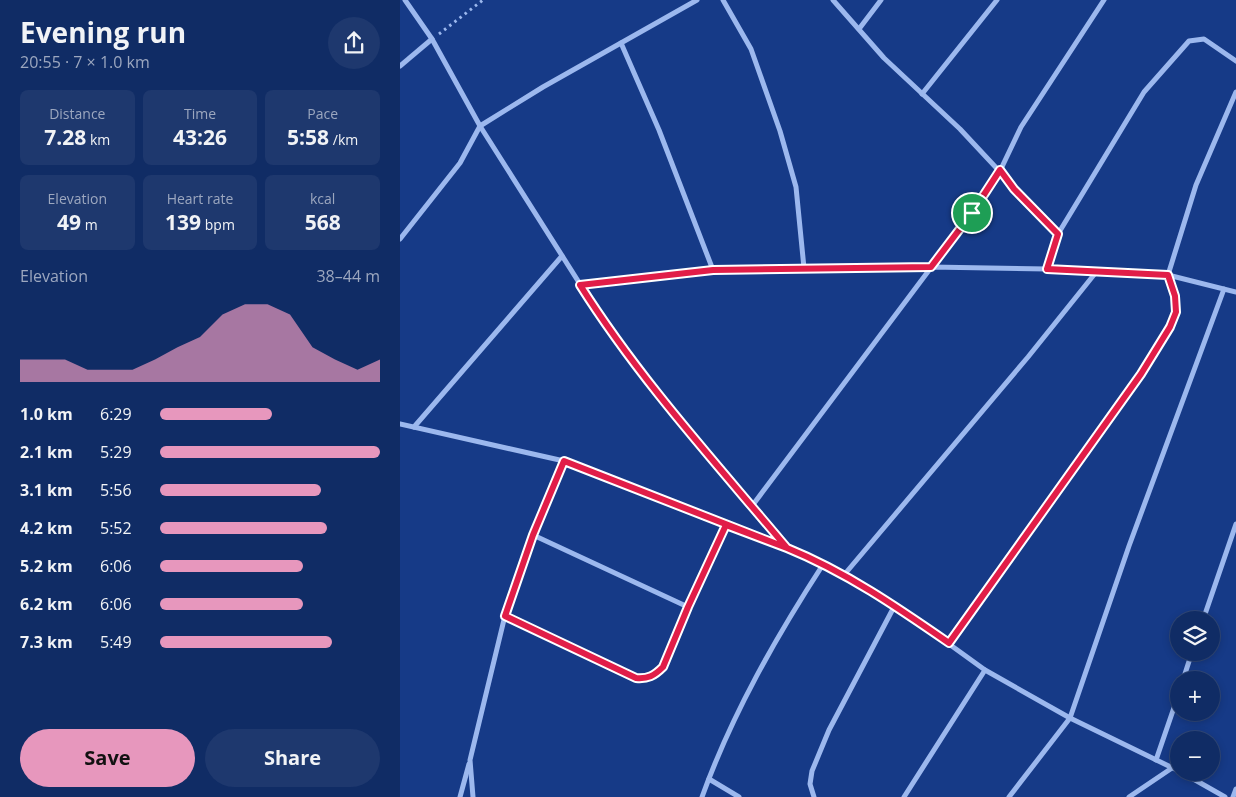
<!DOCTYPE html>
<meta charset="utf-8">
<style>
body{margin:0;font-family:"Open Sans",sans-serif;background:#1e386e;color:#f1f3f6;height:100vh;display:flex;flex-direction:column;font-size:19px;white-space:nowrap}
*{box-sizing:border-box;margin:0}
p{font-size:16px;color:#9ca7bf}
.icon{flex:none;width:28px;height:28px;fill:none;stroke:currentColor;stroke-width:2;stroke-linecap:round;stroke-linejoin:round}
.map{position:relative;flex:1;overflow:hidden}
.details{display:flex;flex-direction:column;background:#102c65;width:400px}
.details>*{flex:none}
.controls{position:absolute;left:770px;top:611px;display:grid;gap:10px}
.controls a{display:grid;place-items:center;width:50px;height:50px;border-radius:50%;background:#102c65;box-shadow:0 2px 8px #0003,0 0 0 1px #304879;font-size:25px}
.pin{position:absolute;display:grid;place-items:center;width:42px;height:42px;color:#fff;margin:-21px;border:2px solid #fff;border-radius:50%;box-shadow:0 1px 5px #0007}
.round{display:grid;place-items:center;flex:none;width:52px;height:52px;border-radius:26px;background:#1e386e}
.head{display:flex;align-items:center;justify-content:space-between;height:85px;padding:0 20px}
h1{font-size:28px;font-weight:700;line-height:38px}
.metrics{display:grid;grid-template-columns:repeat(3,1fr);gap:8px;height:85px;padding:5px 20px}
.metrics div{display:grid;align-content:center;border-radius:8px;background:#1e386e;text-align:center}
.metrics b{font-size:21px;font-weight:700}
.metrics small{font-size:14px;font-weight:400}
.metrics p{font-size:14px}
.chart{height:140px;padding:10px 20px}
.chart p{display:flex;justify-content:space-between}
.chart svg{width:100%;height:90px;margin-top:5px;fill:#e797bd;opacity:.7}
.action{display:flex;gap:10px;margin-top:auto;padding:10px 20px}
.action a{flex:1;height:58px;border-radius:30px;background:#e797bd;color:#111;font-size:20px;font-weight:700;line-height:58px;text-align:center}
.action a+a{background:#1e386e;color:#f1f3f6}
ul{padding:0 20px;list-style:none;font-size:16px}
li{display:grid;grid-template-columns:80px 60px 1fr;align-items:center;height:38px}
li i{height:12px;border-radius:6px;background:#e797bd}
main{display:flex;flex:1;min-height:0}
.map>svg:first-child{display:block}
.lines{fill:none;stroke-linecap:round;stroke-linejoin:round}
.path{stroke:#9cb8ee;stroke-width:3;stroke-dasharray:2.5 4;stroke-linecap:butt}
.street{stroke:#9cb8ee;stroke-width:5}
.route-casing{stroke:#fff;stroke-width:10}
.route{stroke:#e11d48;stroke-width:6}
</style>
<main>
<section class="details">
<div class="head"><div><h1>Evening run</h1><p>20:55 · 7 × 1.0 km</p></div><a class="round"><svg class="icon" aria-label="share" viewBox="0 0 24 24"><path d="M12 15V3M7 8l5-5 5 5M5 13v7h14v-7"/></svg></a></div>
<div class="metrics">
<div><p>Distance</p><b>7.28<small> km</small></b></div>
<div><p>Time</p><b>43:26</b></div>
<div><p>Pace</p><b>5:58<small> /km</small></b></div>
</div>
<div class="metrics">
<div><p>Elevation</p><b>49<small> m</small></b></div>
<div><p>Heart rate</p><b>139<small> bpm</small></b></div>
<div><p>kcal</p><b>568</b></div>
</div>
<div class="chart"><p><span>Elevation</span>38–44 m</p>
<svg viewBox="0 0 160 44" preserveAspectRatio="none"><path d="M0 44V33L10 33L20 33L30 38L40 38L50 38L60 33L70 27L80 22L90 11L100 6L110 6L120 11L130 27L140 33L150 38L160 33V44z"/></svg>
</div>
<ul>
<li><b>1.0 km</b>6:29<i style="width:51%"></i></li>
<li><b>2.1 km</b>5:29<i style="width:100%"></i></li>
<li><b>3.1 km</b>5:56<i style="width:73%"></i></li>
<li><b>4.2 km</b>5:52<i style="width:76%"></i></li>
<li><b>5.2 km</b>6:06<i style="width:65%"></i></li>
<li><b>6.2 km</b>6:06<i style="width:65%"></i></li>
<li><b>7.3 km</b>5:49<i style="width:78%"></i></li>
</ul>
<div class="action"><a>Save</a><a>Share</a></div>
</section>
<div class="map">
<svg width="836" height="797" viewBox="0 0 836 797">
<rect width="100%" height="100%" fill="#163a87"/>
<g class="lines">
<path class="path" d="M39,34L83,0"/>
<g class="street">
<path d="M5,0L32,39L80,126L204,322L306,454L387,547"/>
<path d="M323,0L351,49L380,131L396,187L404,268"/>
<path d="M433,0L484,58L560,129L658,234"/>
<path d="M459,29L481,0"/>
<path d="M221,43L259,130L313,270"/>
<path d="M0,66L32,39"/>
<path d="M522,94L597,0"/>
<path d="M0,239L60,163L80,126L143,87L297,0"/>
<path d="M647,269L658,234L744,92L789,41L804,39L836,61"/>
<path d="M180,285L313,270L531,267L647,269L768,275L836,292"/>
<path d="M0,424L164,461L424,563L495,605L585,670L670,718L779,771"/>
<path d="M14,427L162,256"/>
<path d="M352,506L572,213L600,171L621,127L704,0"/>
<path d="M133,535L288,607"/>
<path d="M444,575L628,357L697,271"/>
<path d="M105,616L236,678C248,679 254,676 263,667L288,607L326,525"/>
<path d="M803,620L836,524"/>
<path d="M549,643L741,374L770,327L776,311L775,296L768,275L796,185L836,92"/>
<path d="M783,680L792,652"/>
<path d="M756,760L779,693"/>
<path d="M781,772L825,797"/>
<path d="M309,779L339,797"/>
<path d="M60,797L69,764"/>
<path d="M73,797L70,760L109,599L164,461"/>
<path d="M302,797C332,714 376,637 424,563"/>
<path d="M414,797L410,784L412,771L429,730L495,605"/>
<path d="M504,797L585,670"/>
<path d="M609,797L670,718L729,546L824,289"/>
<path d="M729,797L772,768"/>
<path d="M833,797L836,789"/>
</g>
</g>
<g class="lines">
<g class="route-casing">
<path id="route" d="M572,213L531,267L313,270L180,285C240,380 315,462 387,548L326,525L288,607L263,667C254,676 248,679 236,678L105,616L133,535L164,461L387,548C446,572 497,607 549,643L741,374L770,327L776,312L775,296L768,275L647,269L658,234L614,189L600,170L572,213"/>
</g>
<use href="#route" class="route"/>
</g>
</svg>
<div class="controls">
<a><svg class="icon" aria-label="layers" viewBox="0 0 24 24"><path d="M12 4l9 5-9 5-9-5zM3 14l9 5 9-5"/></svg></a>
<a>+</a>
<a>−</a>
</div>
<div class="pin" style="left:572px;top:213px;background:#1e9e55"><svg class="icon" aria-label="arrive" viewBox="0 0 24 24"><path d="M6 21V4h12l-3 4 3 4H6"/></svg></div>
</div>
</main>
